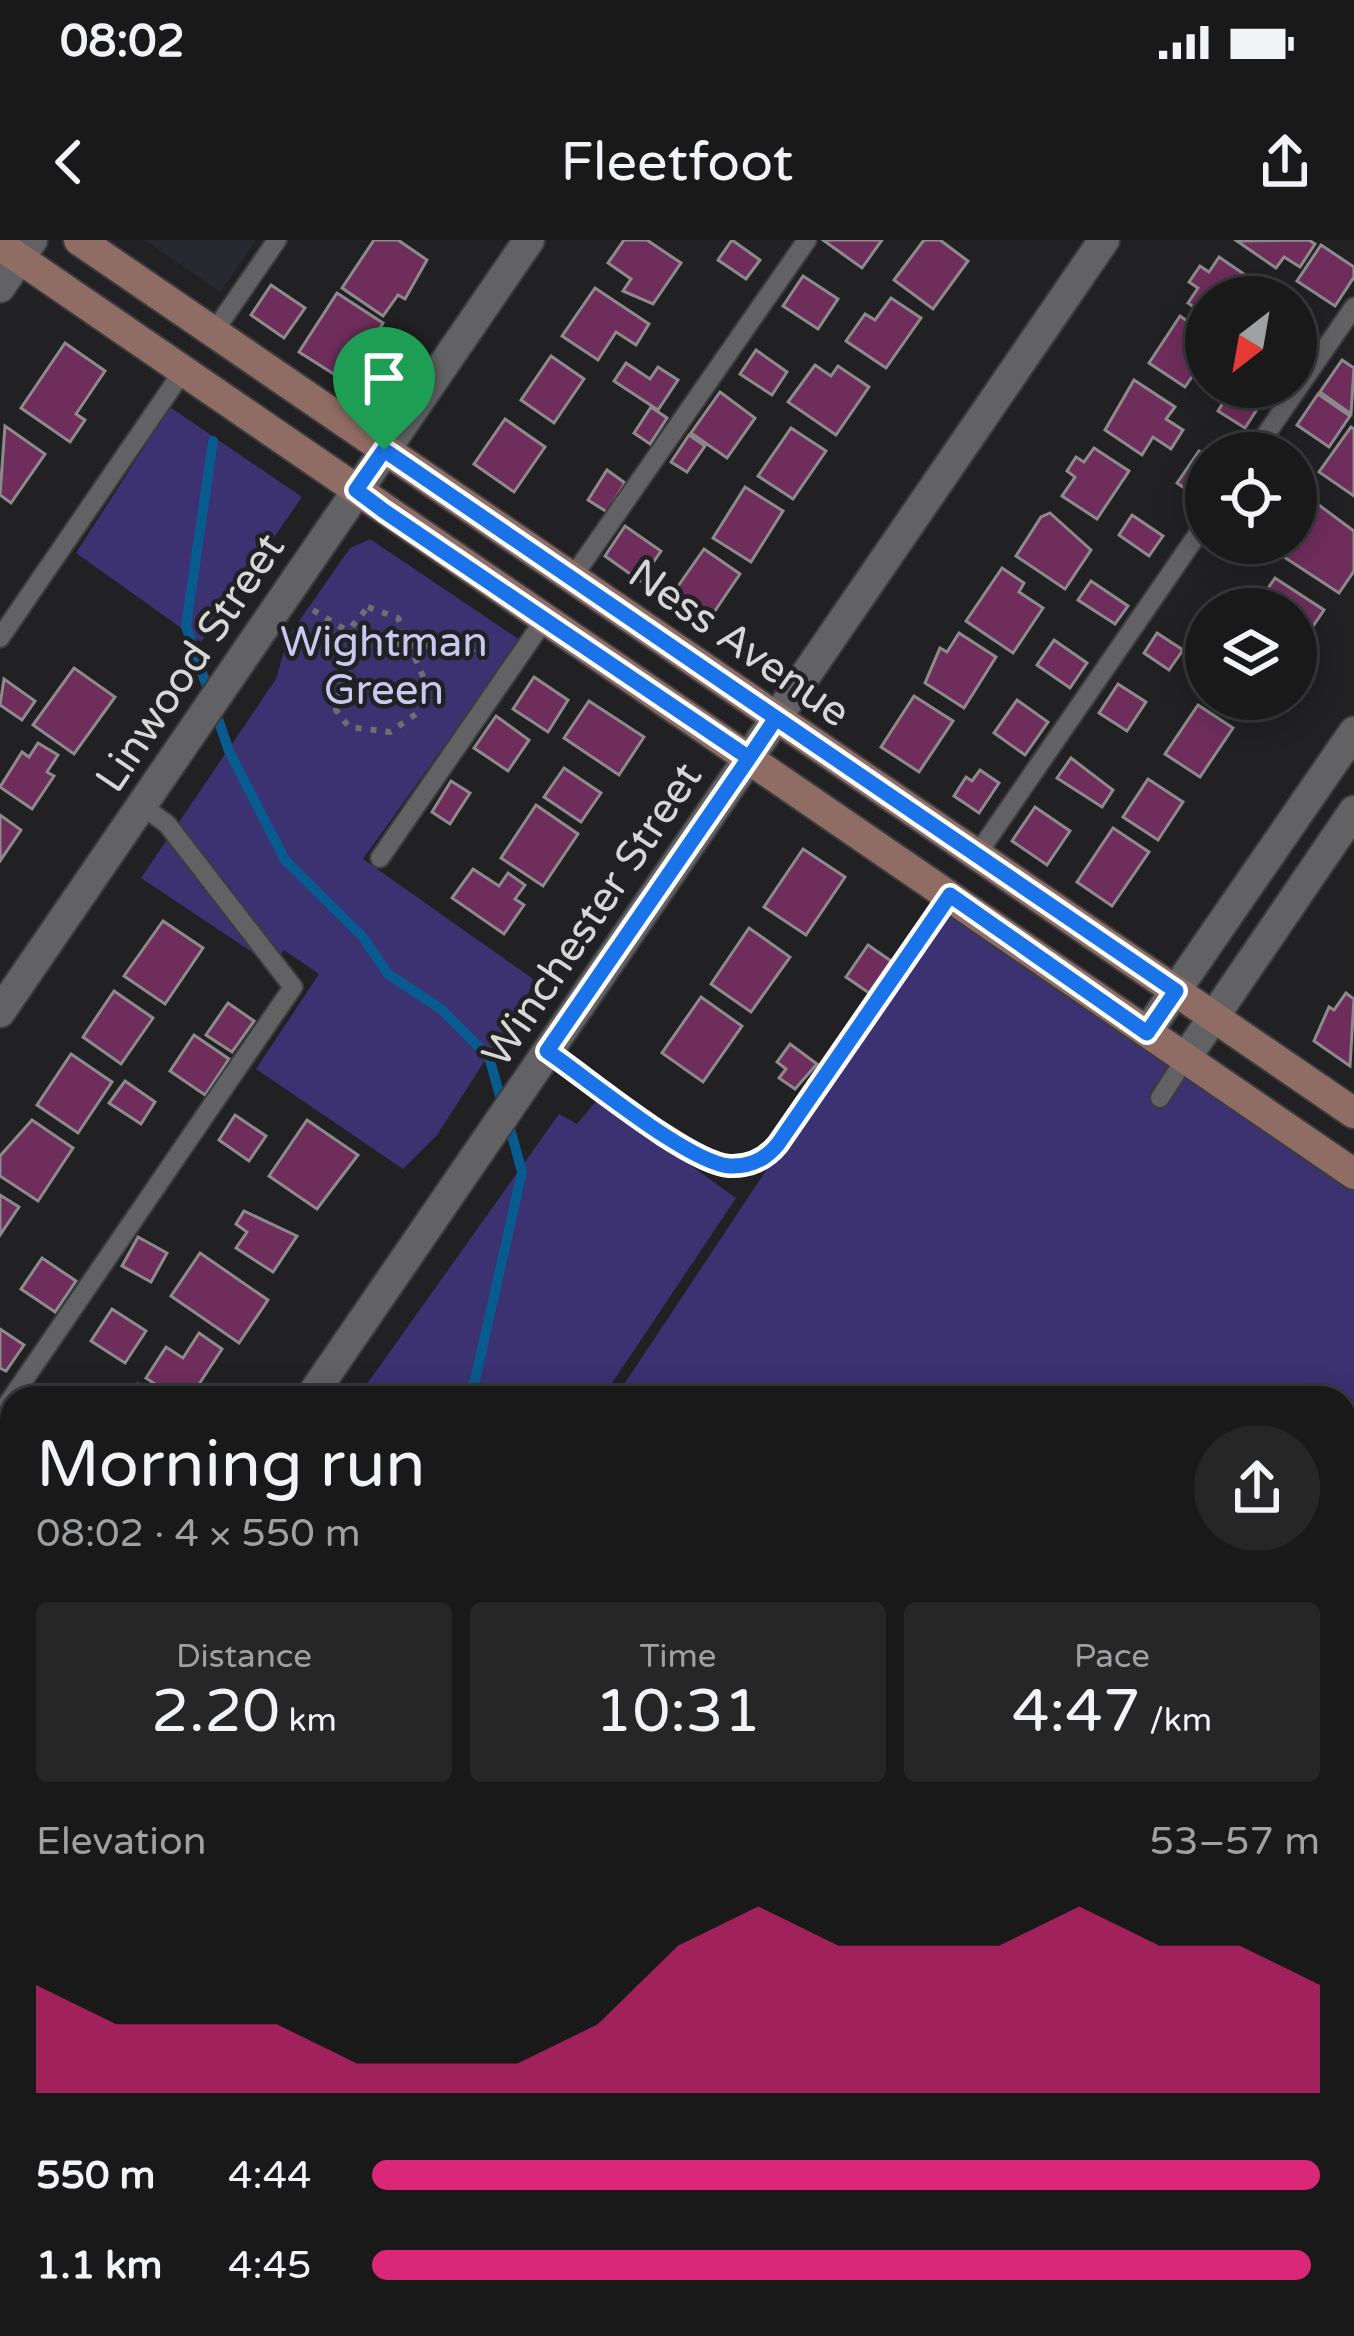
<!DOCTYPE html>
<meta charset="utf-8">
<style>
body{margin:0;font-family:"Varela Round",sans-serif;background:#262627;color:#f1f3f6;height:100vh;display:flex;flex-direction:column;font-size:45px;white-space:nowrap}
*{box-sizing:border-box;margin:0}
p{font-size:39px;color:#9fa0a2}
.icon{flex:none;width:66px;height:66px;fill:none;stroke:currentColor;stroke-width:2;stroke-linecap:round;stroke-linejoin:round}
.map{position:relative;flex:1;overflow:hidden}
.side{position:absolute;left:0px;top:1146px;width:1356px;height:951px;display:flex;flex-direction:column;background:#19191a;border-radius:36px 36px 0 0;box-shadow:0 6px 30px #0003,0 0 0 3px #373839}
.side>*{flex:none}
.needle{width:78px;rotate:211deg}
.fabs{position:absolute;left:1185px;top:36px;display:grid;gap:24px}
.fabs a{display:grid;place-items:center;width:132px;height:132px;border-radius:50%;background:#19191a;box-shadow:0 6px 30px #0003,0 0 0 3px #373839;font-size:60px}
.pin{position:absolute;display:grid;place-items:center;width:102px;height:102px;color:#fff;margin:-123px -51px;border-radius:50% 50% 50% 0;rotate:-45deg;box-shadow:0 0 12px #0007}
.pin .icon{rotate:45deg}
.round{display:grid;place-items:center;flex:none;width:126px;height:126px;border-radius:63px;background:#262627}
.summary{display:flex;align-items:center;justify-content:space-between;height:204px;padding:0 36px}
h1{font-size:66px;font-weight:600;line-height:90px}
.figures{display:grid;grid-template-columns:repeat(3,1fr);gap:18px;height:204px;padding:12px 36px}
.figures div{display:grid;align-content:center;border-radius:12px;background:#262627;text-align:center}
.figures b{font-size:60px;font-weight:600}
.figures small{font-size:33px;font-weight:400}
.figures p{font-size:33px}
.chart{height:336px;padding:24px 36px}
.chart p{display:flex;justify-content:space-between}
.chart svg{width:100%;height:216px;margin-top:12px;fill:#db2777;opacity:.7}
ul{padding:0 36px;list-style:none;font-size:39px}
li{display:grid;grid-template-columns:192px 144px 1fr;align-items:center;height:90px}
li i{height:30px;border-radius:15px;background:#db2777}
.status{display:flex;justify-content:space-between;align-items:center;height:84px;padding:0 60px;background:#19191a;direction:ltr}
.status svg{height:33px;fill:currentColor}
header{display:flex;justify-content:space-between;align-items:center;height:156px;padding:0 36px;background:#19191a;font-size:54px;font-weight:600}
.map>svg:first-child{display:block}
.built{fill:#282830}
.green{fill:#3c3171}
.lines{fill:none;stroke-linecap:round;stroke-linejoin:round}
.stream{stroke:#085b8f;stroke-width:10}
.building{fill:#6f2d5c;stroke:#8d8a8c;stroke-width:3}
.lane-casing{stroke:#3c3c3e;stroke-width:22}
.street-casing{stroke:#3c3c3e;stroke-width:34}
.secondary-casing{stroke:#3c3c3e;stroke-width:34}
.path{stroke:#6f6f70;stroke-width:6;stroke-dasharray:6 9;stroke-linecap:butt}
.lane{stroke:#626264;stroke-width:18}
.street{stroke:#626264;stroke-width:30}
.secondary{stroke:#906d64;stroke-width:30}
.route-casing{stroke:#fff;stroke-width:24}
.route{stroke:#1a73e8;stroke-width:15}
.labels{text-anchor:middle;stroke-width:9;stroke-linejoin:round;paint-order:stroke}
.park-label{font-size:42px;fill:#cac8f0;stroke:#212123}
.street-label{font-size:42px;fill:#d7d7d8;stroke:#212123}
</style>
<div class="status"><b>08:02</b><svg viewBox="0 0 49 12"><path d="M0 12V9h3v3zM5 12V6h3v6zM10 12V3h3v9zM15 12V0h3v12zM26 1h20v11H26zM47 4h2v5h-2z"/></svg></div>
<header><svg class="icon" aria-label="back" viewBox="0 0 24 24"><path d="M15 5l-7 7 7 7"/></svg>Fleetfoot<svg class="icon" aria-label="share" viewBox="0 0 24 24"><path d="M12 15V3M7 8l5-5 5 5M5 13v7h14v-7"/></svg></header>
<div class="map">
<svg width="1354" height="2096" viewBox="0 0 1354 2096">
<rect width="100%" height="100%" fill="#212123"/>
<path class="built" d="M145,0H256L220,52Z"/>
<g class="green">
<path d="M170,167L302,257L201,402L76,313Z"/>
<path d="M370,299L520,400L363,619L536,741L437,895L403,929L256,829L319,734L284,710L273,726L141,638L276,439L288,397L350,308Z"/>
<path d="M949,655L1354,934V2096H218L222,2085H1344V1158H615Z"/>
<path d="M598,859L736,958L602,1158H357L559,874L577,884Z"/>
</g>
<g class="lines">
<g class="stream">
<path d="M213,201L186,386L229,511L285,620L362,696L388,734L441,769L489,817L502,863"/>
<path d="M471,1158L522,932L508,881"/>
<path d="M218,2096L222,2085"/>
</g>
</g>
<g class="building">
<path d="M374,0H398L427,20L405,59L398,55L383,76L342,48Z"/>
<path d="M624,0H647L681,23L653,64L623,51L631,39L608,23Z"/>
<path d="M732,0L760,20L746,39L718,20Z"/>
<path d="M823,0H882L862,28Z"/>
<path d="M924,0H940L968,21L933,69L894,40Z"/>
<path d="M1309,0L1315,4L1300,27L1284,17L1276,28L1237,1Z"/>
<path d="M1321,5L1354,27V37L1335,66L1297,41Z"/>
<path d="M1219,17L1254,41L1244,57H1206V75L1188,63L1198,48L1189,42L1200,26L1209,32Z"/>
<path d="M803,36L838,59L818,89L783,66Z"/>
<path d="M271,45L305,68L284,98L251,75Z"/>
<path d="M595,48L649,84L636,105L616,92L598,120L562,96Z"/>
<path d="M337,53L383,83L361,123L353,117L340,138L299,112Z"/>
<path d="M891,58L921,78L886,128L846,101L865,74L875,80Z"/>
<path d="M1180,76L1206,94V116L1185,147L1149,123Z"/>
<path d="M65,103L105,131L76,174L85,180L70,202L21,168Z"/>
<path d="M756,110L787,132L772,155L740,134Z"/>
<path d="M551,116L584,139L554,183L521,160Z"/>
<path d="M1342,120L1354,128L1351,174L1320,152Z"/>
<path d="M626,123L650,139L658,127L678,140L658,170L614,141Z"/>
<path d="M815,125L831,136L838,126L869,147L836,195L788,162Z"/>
<path d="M1134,140L1175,167L1166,179L1183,190L1171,209L1153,197L1142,215L1105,190Z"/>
<path d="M720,152L755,178L727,218L691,193Z"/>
<path d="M1229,153L1256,171L1245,188L1218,171Z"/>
<path d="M1318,154L1350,176L1329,207L1297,185Z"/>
<path d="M651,167L667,178L650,204L634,193Z"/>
<path d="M505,179L545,207L514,252L474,224Z"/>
<path d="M5,186L45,214L11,263L0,255Z"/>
<path d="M1351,187L1354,189V256L1319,232Z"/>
<path d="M791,188L826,211L793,259L758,236Z"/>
<path d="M689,195L705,206L687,232L671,222Z"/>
<path d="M1094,208L1129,231L1097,279L1062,256L1075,237L1067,231L1076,217L1084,222Z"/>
<path d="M1199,211L1206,216V263L1177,243Z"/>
<path d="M607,230L625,243L607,272L588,260Z"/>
<path d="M745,247L783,271L751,322L713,298Z"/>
<path d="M1300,251L1354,291V331L1339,353L1278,313L1284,303H1296Z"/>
<path d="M1050,273L1091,310L1065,349L1016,316L1041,277Z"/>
<path d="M1132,275L1163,296L1149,316L1119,295Z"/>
<path d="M625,286L661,311L640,341L605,316Z"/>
<path d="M1217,303H1252L1239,322Z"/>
<path d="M704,309L740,334L706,384L669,359Z"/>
<path d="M1002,328L1024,343L1019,352L1043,368L1013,413L966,381Z"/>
<path d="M1275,338L1324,370L1305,398L1296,392V369H1254Z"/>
<path d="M1091,341L1128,366L1115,384L1078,360Z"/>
<path d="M959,393L996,417L964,468L925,443L940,408L947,412Z"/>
<path d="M1157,393L1183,410L1169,430L1144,413Z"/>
<path d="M1054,400L1087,423L1070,448L1037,425Z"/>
<path d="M74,428L115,457L74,514L33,485Z"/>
<path d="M534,437L568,460L548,492L513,469Z"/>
<path d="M4,439L35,461L22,480L0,465Z"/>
<path d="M1118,444L1146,462L1127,491L1099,473Z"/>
<path d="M914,456L953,481L919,532L881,507Z"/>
<path d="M1224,459H1258L1247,475Z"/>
<path d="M1017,460L1048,482L1025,515L994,493Z"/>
<path d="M589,461L644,497L619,535L564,498Z"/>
<path d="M1198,465L1233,488L1200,537L1165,514Z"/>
<path d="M496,476L529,500L508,531L474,508Z"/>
<path d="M38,503L58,515L47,532L54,536L32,569L0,547L22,512L29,517Z"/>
<path d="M1071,518L1113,550L1102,567L1057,538Z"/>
<path d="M564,528L601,553L581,582L544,557Z"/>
<path d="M980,530L999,543L979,573L954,556L966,537L972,541Z"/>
<path d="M1148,539L1183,562L1158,600L1123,577Z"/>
<path d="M451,541L470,553L450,584L432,572Z"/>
<path d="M536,565L578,594L543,646L501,618Z"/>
<path d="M1035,567L1070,591L1047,625L1012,601Z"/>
<path d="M0,575L21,590L0,621Z"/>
<path d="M1113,588L1149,612L1112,666L1077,642Z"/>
<path d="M803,609L845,637L806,695L764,667Z"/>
<path d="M473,629L499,646L508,633L525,645L515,659L524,665L504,694L452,658Z"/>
<path d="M163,681L203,708L165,764L124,736Z"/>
<path d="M749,688L790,717L751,772L711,744Z"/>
<path d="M868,705L891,721L869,753L846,737Z"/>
<path d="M114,751L153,778L121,824L83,797Z"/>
<path d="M1346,753L1354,759L1350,826L1314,801L1329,767L1334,770Z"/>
<path d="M701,757L742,786L703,842L662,813Z"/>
<path d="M228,763L254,781L232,812L206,795Z"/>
<path d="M194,795L229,819L205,855L170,831Z"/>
<path d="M790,804L817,824L795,849L779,838L786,829L777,822Z"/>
<path d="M71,814L112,842L78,893L37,865Z"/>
<path d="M125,841L155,862L141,884L109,863Z"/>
<path d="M235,875L266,896L249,921L219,900Z"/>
<path d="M32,880L73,908L38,961L0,936V916Z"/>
<path d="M307,880L358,915L317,969L269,936Z"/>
<path d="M0,955L19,967L0,995Z"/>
<path d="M244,971L297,996L273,1032L236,1008L247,992L236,984Z"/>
<path d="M138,997L167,1013L151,1042L122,1026Z"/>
<path d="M200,1013L268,1060L239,1103L171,1056Z"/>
<path d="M42,1018L76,1041L55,1072L21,1049Z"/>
<path d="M112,1069L146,1091L125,1123L91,1101Z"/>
<path d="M0,1089L24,1105L6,1131L0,1128Z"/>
<path d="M199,1093L222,1109L190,1158H176L146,1138L166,1107L183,1118Z"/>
<path d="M138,1144L159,1158H129Z"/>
<path d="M0,1226L12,1235V1254L0,1271Z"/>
<path d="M10,1335L12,1336V1414L0,1406V1351Z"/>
<path d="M0,1790L12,1797V1838L0,1831Z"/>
</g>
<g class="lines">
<g class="lane-casing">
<g id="lane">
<path d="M213,93L277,0"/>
<path d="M1253,213L1354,67"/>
<path d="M572,338L807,0"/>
<path d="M0,398L183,131"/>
<path d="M976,616L1206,282"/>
<path d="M380,618L545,379"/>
<path d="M547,811C586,838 687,922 729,926C749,927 766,919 779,904L949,655"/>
<path d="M1160,858L1185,819"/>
<path d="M0,1175L293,747L167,584L142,566"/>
</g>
</g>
<g class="street-casing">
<g id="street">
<path d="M0,47L32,0"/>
<path d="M0,772L529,0"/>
<path d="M1147,792L1354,492"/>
<path d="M1185,819L1354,571"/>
<path d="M310,1158L1104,0"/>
<path d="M0,1607L12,1590"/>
</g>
</g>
<g class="secondary-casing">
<g id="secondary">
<path d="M79,0L1354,873"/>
<path d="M0,5L1354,934"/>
</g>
</g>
<g class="path">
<path d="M368,367L398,378L425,441L416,474L390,492L349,487L336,470L348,391Z"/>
<path d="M313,370L364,401L468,409L485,419"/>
</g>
<use href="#lane" class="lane"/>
<use href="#street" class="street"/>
<use href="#secondary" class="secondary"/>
</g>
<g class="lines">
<g class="route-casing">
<path id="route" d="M384,210L776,478L749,518L547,811C587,838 687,922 729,926C749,927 766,919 778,904L950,655L1147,793L1176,751L776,478L749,518L384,271L356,250L384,210"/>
</g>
<use href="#route" class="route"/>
</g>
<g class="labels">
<g class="park-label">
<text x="384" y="416">Wightman<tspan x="384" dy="48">Green</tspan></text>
</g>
<g class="street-label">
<text transform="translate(740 402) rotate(35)" y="15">Ness Avenue</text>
<text transform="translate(189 422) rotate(-56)" y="15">Linwood Street</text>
<text transform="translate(591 674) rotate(-56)" y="15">Winchester Street</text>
</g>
</g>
</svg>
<div class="fabs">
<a><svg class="needle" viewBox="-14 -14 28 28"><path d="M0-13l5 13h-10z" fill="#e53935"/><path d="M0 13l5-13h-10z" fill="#9fa0a2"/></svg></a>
<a><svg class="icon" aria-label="locate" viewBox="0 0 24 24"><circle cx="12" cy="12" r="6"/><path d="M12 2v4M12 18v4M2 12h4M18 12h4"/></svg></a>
<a><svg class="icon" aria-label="layers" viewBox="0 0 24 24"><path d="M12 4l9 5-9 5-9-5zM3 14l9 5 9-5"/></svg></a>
</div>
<div class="pin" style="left:384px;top:210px;background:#1e9e55"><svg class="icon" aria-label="arrive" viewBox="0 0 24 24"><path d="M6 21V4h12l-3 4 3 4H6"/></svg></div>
<section class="side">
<div class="summary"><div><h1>Morning run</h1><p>08:02 · 4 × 550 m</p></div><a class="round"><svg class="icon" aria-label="share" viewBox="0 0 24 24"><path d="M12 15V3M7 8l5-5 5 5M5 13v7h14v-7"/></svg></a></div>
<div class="figures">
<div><p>Distance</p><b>2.20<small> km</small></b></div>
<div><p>Time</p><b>10:31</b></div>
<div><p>Pace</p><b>4:47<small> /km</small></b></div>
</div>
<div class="chart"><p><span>Elevation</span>53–57 m</p>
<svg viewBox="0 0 160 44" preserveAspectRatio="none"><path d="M0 44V22L10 30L20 30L30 30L40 38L50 38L60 38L70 30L80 14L90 6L100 14L110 14L120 14L130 6L140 14L150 14L160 22V44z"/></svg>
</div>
<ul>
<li><b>550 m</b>4:44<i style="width:100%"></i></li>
<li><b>1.1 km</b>4:45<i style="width:99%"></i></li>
</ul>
</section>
</div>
